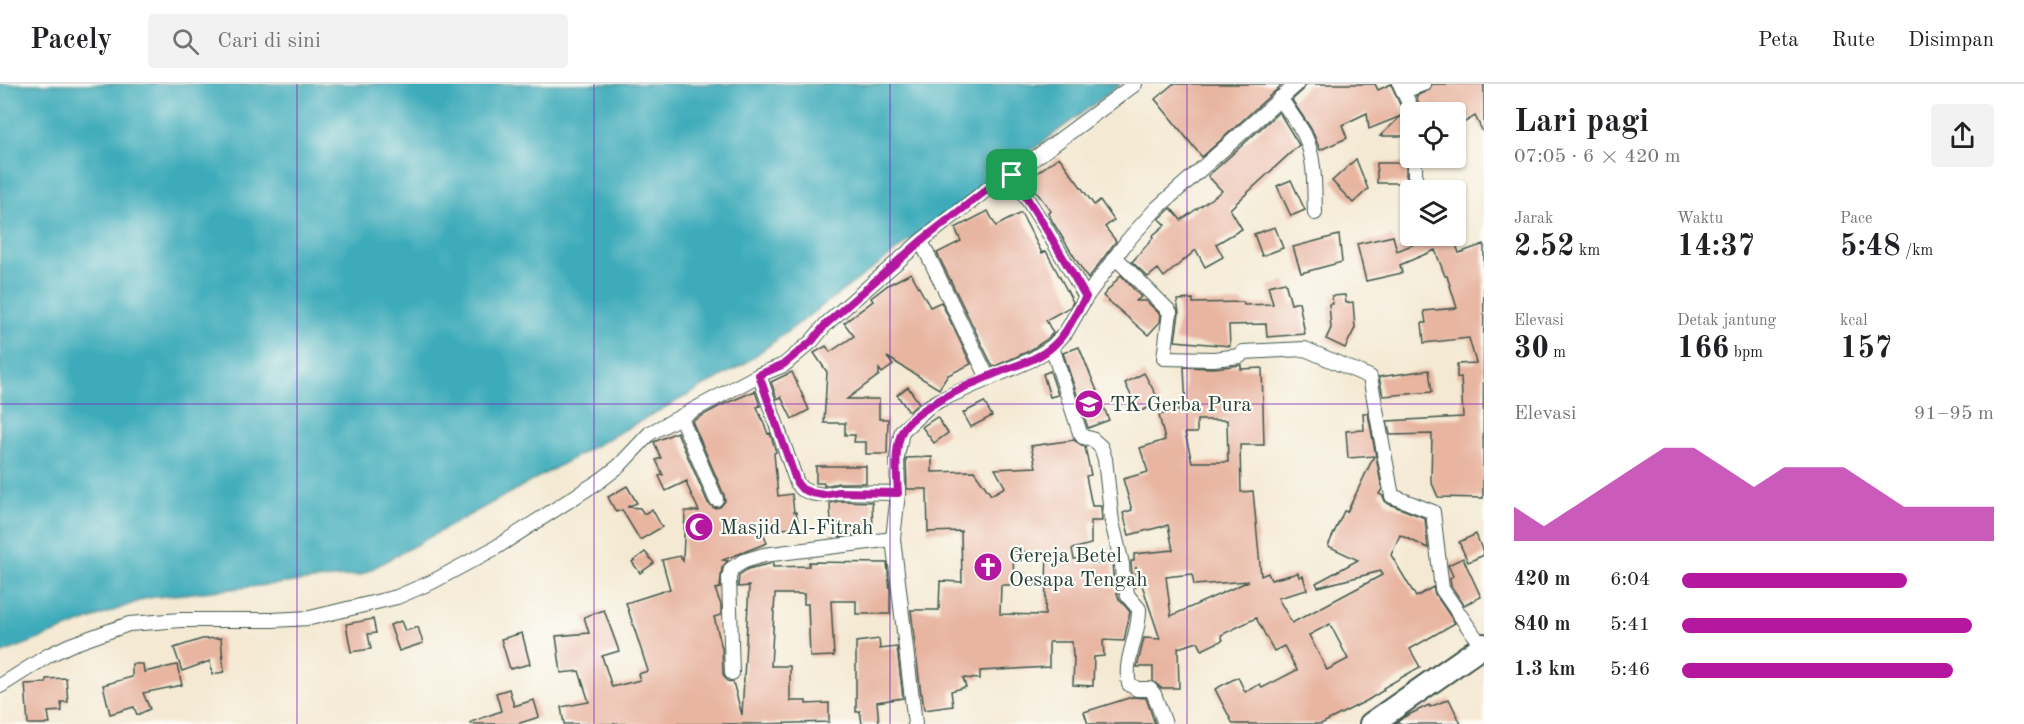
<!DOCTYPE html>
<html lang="id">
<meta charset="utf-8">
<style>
body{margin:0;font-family:"Old Standard TT",serif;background:#f2f2f2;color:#202124;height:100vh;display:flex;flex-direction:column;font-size:22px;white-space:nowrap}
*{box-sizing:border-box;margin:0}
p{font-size:20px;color:#757577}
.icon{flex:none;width:33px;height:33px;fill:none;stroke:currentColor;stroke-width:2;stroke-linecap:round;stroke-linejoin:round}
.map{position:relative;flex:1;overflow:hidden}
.panel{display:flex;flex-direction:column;background:#fff;width:540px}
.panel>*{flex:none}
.fabs{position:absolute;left:1400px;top:18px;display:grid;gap:12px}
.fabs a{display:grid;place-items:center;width:66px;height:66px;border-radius:6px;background:#fff;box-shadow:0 2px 4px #0004;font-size:30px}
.pin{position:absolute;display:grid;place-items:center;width:51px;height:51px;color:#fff;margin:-26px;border-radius:12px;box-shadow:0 3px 9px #0006}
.round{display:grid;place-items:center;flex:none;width:63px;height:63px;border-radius:6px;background:#f2f2f2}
.summary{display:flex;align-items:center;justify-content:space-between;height:102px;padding:0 30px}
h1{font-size:33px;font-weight:700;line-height:45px}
.stats{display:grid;grid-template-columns:repeat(3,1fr);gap:9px;height:102px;padding:6px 30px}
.stats div{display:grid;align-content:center}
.stats b{font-size:30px;font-weight:700}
.stats small{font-size:16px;font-weight:400}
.stats p{font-size:16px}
.chart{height:168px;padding:12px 30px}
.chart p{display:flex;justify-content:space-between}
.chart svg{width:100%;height:108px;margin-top:6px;fill:#b5179e;opacity:.7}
ul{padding:0 30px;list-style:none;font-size:20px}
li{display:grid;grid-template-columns:96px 72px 1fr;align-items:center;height:45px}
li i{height:15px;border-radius:8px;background:#b5179e}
header{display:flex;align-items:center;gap:36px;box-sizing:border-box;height:84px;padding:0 30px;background:#fff;border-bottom:2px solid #e0e0e0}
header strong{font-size:28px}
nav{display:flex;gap:33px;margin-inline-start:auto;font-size:21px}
.search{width:420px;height:54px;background:#f2f2f2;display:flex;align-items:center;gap:15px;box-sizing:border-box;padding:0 21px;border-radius:6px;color:#757577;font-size:22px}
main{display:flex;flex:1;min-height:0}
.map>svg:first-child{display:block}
.water{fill:#3cabba;stroke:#2e7477;stroke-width:1.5}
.building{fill:#e8b5a1;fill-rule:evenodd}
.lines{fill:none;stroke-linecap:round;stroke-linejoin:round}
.minor-casing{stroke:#3f574c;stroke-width:16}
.trunk-casing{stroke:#3f574c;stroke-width:26}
.minor{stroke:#fff;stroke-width:14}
.trunk{stroke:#fff;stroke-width:22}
.route-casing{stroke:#fff;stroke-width:12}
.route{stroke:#b5179e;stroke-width:8}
.grid{fill:none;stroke:#7b2cbf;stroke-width:1.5;stroke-opacity:0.55}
.labels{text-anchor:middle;stroke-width:4.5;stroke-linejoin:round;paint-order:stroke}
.poi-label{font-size:21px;fill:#1f3d34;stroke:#fdfcf7;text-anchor:start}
</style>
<header>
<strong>Pacely</strong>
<div class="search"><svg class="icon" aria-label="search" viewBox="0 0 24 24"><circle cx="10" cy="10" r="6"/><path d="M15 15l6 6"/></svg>Cari di sini</div>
<nav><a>Peta</a><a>Rute</a><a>Disimpan</a></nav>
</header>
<main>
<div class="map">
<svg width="1484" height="640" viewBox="0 0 1484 640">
<rect width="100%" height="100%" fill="#fdfcf7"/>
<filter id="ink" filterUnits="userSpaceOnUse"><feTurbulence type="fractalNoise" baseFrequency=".0167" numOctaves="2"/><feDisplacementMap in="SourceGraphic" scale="12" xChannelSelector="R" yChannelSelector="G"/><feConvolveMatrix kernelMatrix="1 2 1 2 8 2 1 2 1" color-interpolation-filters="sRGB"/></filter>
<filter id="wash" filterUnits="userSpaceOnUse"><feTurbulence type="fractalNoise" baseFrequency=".008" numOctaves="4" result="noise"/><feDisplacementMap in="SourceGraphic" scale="24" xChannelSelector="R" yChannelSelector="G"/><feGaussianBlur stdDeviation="1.35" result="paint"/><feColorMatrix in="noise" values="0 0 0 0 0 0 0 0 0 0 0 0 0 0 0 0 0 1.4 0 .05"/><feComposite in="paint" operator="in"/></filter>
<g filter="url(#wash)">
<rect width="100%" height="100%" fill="#f4ead4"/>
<path class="water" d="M0,0H1121L744,280L361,491L147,514L0,570Z"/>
<g id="blocks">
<g class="building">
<path d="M1173,0H1283L1202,73L1155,15Z"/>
<path d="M1306,0H1375L1378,6L1391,0L1405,32L1410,36V52H1380L1401,32L1369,45L1367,29L1342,41L1347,54L1320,66L1312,46L1292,16L1303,6Z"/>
<path d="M1432,0H1484V50L1475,32L1455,44V28H1422L1416,12L1429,6Z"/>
<path d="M1279,28L1299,61L1230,125L1242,145L1216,160L1223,173L1205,183L1196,166L1164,193L1158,185L1148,193L1132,178L1153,154L1152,152L1165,141L1159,135L1171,124L1181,136L1222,107L1208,92Z"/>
<path d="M1059,73L1094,121L1100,116L1114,136L1105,143L1116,157L1088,195L1054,140L1048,129L1051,127L1027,96Z"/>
<path d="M1356,75L1368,105L1353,119L1332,97Z"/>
<path d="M1377,79H1406V92L1410,99H1377Z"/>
<path d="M1291,96L1305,126L1291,132L1277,102Z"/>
<path d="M988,127L996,142L1021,129L1042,169L1046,167L1073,218L1070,223L1046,236L1053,249L1046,256L1029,267L993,283L937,169L961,157L955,144Z"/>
<path d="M1275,143L1283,164L1262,172L1254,150Z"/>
<path d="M1339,151L1342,178L1301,189L1293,163Z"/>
<path d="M1393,152L1397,167L1434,152H1453L1459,169L1484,160L1483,414L1438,413L1431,397L1432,350L1390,351L1387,337L1463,333L1461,293L1457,294V280L1476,279L1469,254L1424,259L1422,239H1426L1424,227L1457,224L1447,192H1445L1435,166L1400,181L1402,189L1366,197L1357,160Z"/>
<path d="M911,189L930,223L941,218L971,280L948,291L939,305L887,273L893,281L882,289L879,285V291L847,315H879V335H888L887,370H866V358H854L855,351H845V339H824L827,288L814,269L826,262L830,268L854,252L844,239L873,217L871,214L888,201Z"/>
<path d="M1121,191L1141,213L1136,217H1146L1161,231L1160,238L1148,251L1103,212Z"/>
<path d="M1285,198L1291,220L1299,218L1305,250L1267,253L1266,240L1229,241L1230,262L1175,257L1179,229L1177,216L1193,215V219L1243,218L1244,221L1273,220L1268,202Z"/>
<path d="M1345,211L1346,219L1353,218L1355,244L1345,264L1326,255L1331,244L1329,220H1333L1332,212Z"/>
<path d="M1079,263L1109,336L1088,344L1063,269Z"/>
<path d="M1241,281V285L1262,284L1264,361H1240L1241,408L1253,407L1261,492L1268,489L1271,496L1298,489L1299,493L1303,492L1307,506L1278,514L1292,539L1382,491L1381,487L1318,503L1316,499L1358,476L1328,462L1344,427L1347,428L1374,372L1348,374L1346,347L1364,346L1363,329H1368L1382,405L1379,410L1383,412L1385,417L1389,420L1425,434L1428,464L1400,451L1391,471L1416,513L1433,503L1435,510L1455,539L1410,565L1420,583L1383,604L1384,606L1368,616L1321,640H1233L1215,605L1238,593L1245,608L1260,600L1262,604L1297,586L1284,562L1274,567L1256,534L1221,551L1223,556L1202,566L1198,558L1178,564L1179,604H1161L1153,597V583H1137L1144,554L1160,555L1136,483L1135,504L1132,495L1131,477H1134V470L1173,466L1168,441L1129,451L1123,429L1132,426L1123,395L1148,388L1140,364L1165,356L1159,331L1186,325L1184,283L1214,284ZM1197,336H1227L1228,378H1192L1185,349H1197ZM1192,490L1194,501L1249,497L1171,532L1166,493ZM1330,540L1348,575L1327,586L1309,551Z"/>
<path d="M1429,286L1432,308L1383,312L1379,293Z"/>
<path d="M1050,287L1058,311L1050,313L1043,290Z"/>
<path d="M792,288L809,326L792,335L781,313L777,315L771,298Z"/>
<path d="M1144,289L1160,318L1139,328L1125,299Z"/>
<path d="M908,303L919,319L909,328L897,311Z"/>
<path d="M755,307L760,322L757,323L768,350L770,349L776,368L774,369L778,412L792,410L794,428H796L799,442L763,449L767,459L723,476L728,477L722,483L720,504L715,505L721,521V531L714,533L722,564L723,590L727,597L733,598L742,631L749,502L738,503L739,491L748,485L773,479V483L809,482V478L887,479L890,507V530H856V517H831L834,572L810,573L808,520H804V510H775L771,582H790V617H806V620L829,619V638L761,640H564L561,623L589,618L579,587L561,589L556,552L589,549L584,533L604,526L619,567L602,572L612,603L640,596L638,590L648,587L626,519L670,505L662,476L680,472L683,477L685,427H699L687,401V397L666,407L659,392L663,391L656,376L661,374L654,358L677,348L708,419L714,424L720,423L725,417L724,411L692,337L722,321Z"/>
<path d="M984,318L992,332L971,343L963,329Z"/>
<path d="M937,333L948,349L934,359L922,343Z"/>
<path d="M1074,356L1085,363L1091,391L1086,392L1092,422H1101L1102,437H1091V460L1072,465L1074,475L1091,474V480L1112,479L1114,500L1119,515L1130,528L1124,557L1103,556L1104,572L1094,573L1093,602L1073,601L1074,573H1073L1072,558H1049V583L980,587V595L963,594L966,603L951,607L953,622L924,626L922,610H921L911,526H939L940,497L962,498L961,447L928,448L927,405H907L906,374L932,373V388L974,387L991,411L1005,403L995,385L1036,383L1031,362ZM1013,468H1047L1045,531L1000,530L1001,501H1014Z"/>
<path d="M816,382H866V399H839L824,402V399H816Z"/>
<path d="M627,402L637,419L627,423L640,424L644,430L652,425L662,443L640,456L622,426L616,428L608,413Z"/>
<path d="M840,417L872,418L873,448L840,453L839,439H831L830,419Z"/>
<path d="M1476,450L1484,471L1468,478L1459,458Z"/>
<path d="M645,468L654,479L640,489L632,478Z"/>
<path d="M1463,474L1481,513L1464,521L1451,502L1450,494L1453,492L1448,481Z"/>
<path d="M373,535L376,549L368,550L371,565L351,568L346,540Z"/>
<path d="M401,537L405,547L418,543L423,559L399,567L390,541Z"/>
<path d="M522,549L530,580L510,585L501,555Z"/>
<path d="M221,554L224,588L212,590L210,577L182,587L174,564L202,555Z"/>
<path d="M879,555L880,565L897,563L903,614L877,618L879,640H862L860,627L856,628V558Z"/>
<path d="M132,580H143L144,588L177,581L182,601L143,609L150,625L137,631L134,623L110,630L103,601L132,593Z"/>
<path d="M66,594L68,618H61L62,627L48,628L50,640H28L25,600L46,599V595Z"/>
<path d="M509,605L514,622L534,616L539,633L517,640H471V638L501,627L496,609Z"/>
<path d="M1132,613L1146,614L1155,640H1088L1084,628Z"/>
<path d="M1449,615L1461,640H1395L1404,633L1429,621L1430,623Z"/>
</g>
</g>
</g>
<g filter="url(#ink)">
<use href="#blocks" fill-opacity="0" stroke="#3f574c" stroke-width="1.5"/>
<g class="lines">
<g class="minor-casing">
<g id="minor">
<path d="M1400,0L1413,28"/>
<path d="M1404,7L1423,0"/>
<path d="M1280,14C1288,26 1297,38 1304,50C1316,75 1314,103 1315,129"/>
<path d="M1415,74V91"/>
<path d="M1012,91L1045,143L1086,213"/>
<path d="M921,157L988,294"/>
<path d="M1115,173L1170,228L1164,274L1213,275L1240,272L1243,268L1305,265L1370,293L1392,412L1433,428L1442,505L1482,563"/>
<path d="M1052,263L1080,349L1083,353L1092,355L1101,363L1105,375L1112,438L1122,480L1123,497L1128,512L1139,525C1140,550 1123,576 1129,600L1137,605H1150L1154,610L1165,640"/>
<path d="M759,291L797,399L802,405L811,409L824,411L839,408L898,409"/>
<path d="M681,334L716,415"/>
<path d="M732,589L729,494L731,485L744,477L764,471L893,455"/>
<path d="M0,602L49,571L70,561L129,540L181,536H272L310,534L397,513L432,498L495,464L601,396L619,382L650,349L759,291L784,281L812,257L826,240L921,157L994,100L1012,91L1135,0"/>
<path d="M915,640L893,455L898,409L897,373L902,347L928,323L940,316L1033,275L1052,263L1066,248L1086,213L1128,156L1156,125L1297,0"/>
</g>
</g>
<g class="trunk-casing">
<path id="trunk" d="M1371,640L1484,561"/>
</g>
<use href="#minor" class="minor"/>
<use href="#trunk" class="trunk"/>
</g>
</g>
<g class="lines" filter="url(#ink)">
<g class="route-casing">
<path id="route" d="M1012,91L1045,143L1086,213C1075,229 1068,249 1053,262C1040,274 1021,280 1004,286C979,296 910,325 901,350C894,369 897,390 898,409L839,408L824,411L812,409L802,405L797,399L759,291L784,280L812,257L826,240L921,157L994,100Z"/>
</g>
<use href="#route" class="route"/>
</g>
<path class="grid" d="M297,0V640M594,0V640M890,0V640M1187,0V640M0,320H1484"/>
<defs>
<g id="school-disc" transform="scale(1.5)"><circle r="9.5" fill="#b5179e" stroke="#fdfcf7"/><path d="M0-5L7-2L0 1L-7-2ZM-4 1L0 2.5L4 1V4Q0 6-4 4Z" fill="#fff"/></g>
<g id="mosque-disc" transform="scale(1.5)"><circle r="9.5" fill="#b5179e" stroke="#fdfcf7"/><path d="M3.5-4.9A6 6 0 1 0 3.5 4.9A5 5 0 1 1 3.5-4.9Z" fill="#fff"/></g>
<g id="church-disc" transform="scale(1.5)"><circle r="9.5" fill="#b5179e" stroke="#fdfcf7"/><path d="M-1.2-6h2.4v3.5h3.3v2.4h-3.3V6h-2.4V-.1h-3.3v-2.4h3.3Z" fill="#fff"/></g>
</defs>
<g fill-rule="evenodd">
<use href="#school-disc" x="1089" y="320"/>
<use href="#mosque-disc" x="699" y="443"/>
<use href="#church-disc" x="988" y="483"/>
</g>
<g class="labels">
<g class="poi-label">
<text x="1110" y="327">TK Gerba Pura</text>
<text x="720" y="450">Masjid Al-Fitrah</text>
<text x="1009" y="478">Gereja Betel<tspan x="1009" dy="24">Oesapa Tengah</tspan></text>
</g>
</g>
</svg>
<div class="fabs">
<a><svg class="icon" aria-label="locate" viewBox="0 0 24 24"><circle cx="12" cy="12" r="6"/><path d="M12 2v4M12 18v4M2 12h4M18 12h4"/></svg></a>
<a><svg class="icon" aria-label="layers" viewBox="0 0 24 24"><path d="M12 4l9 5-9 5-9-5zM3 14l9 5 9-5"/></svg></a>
</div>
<div class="pin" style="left:1012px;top:91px;background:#1e9e55"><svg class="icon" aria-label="arrive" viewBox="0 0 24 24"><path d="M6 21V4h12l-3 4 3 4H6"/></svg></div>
</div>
<section class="panel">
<div class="summary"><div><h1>Lari pagi</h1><p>07:05 · 6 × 420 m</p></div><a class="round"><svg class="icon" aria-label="share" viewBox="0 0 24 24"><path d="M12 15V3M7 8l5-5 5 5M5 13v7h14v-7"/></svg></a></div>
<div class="stats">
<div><p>Jarak</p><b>2.52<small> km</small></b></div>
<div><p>Waktu</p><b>14:37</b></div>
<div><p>Pace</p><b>5:48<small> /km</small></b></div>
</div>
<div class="stats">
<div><p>Elevasi</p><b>30<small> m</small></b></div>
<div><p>Detak jantung</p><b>166<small> bpm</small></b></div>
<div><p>kcal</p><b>157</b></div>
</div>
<div class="chart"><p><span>Elevasi</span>91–95 m</p>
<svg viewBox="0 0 160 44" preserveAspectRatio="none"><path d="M0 44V30L10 38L20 30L30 22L40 14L50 6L60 6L70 14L80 22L90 14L100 14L110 14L120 22L130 30L140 30L150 30L160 30V44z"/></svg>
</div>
<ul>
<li><b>420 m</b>6:04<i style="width:72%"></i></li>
<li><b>840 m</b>5:41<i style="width:93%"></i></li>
<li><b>1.3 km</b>5:46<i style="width:87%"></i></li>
</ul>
</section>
</main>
